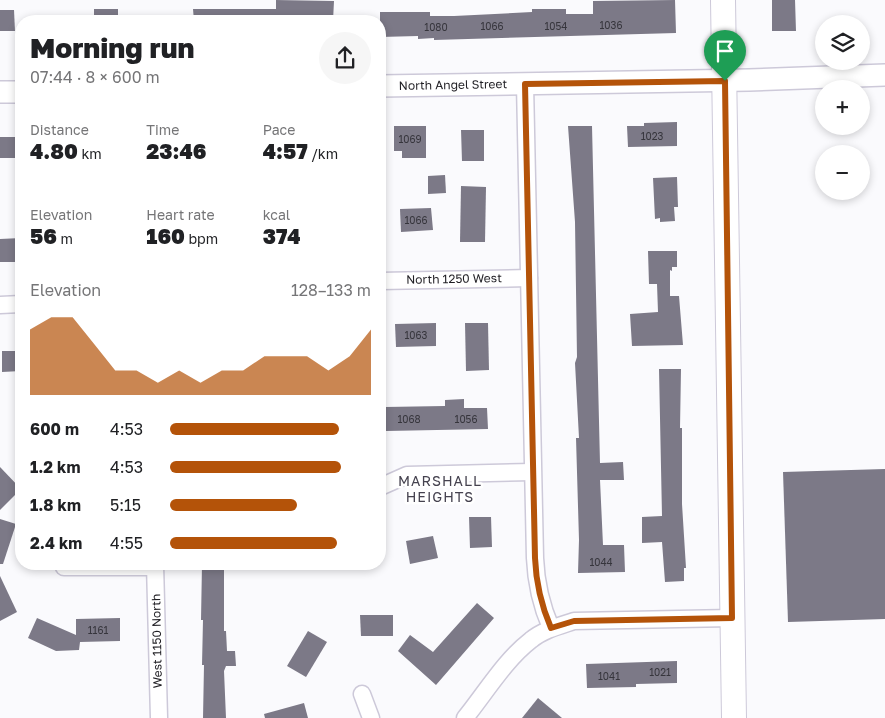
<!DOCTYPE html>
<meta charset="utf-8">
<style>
body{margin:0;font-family:"Golos Text",sans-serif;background:#f6f6f6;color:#202124;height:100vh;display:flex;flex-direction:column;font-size:19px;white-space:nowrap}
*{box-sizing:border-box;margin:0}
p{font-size:16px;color:#757577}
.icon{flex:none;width:28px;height:28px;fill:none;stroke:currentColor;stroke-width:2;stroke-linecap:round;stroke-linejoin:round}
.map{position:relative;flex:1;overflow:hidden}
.sheet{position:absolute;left:15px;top:15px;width:371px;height:555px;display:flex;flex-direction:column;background:#fff;border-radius:20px;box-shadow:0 2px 8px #0003}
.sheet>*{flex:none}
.buttons{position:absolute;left:815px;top:15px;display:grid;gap:10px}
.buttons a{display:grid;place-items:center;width:55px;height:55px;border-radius:50%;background:#fff;box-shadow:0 2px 8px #0003;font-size:25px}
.pin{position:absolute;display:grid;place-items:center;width:42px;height:42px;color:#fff;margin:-51px -21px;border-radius:50% 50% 50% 0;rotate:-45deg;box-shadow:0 0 5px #0007}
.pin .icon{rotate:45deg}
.round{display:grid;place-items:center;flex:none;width:52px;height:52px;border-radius:26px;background:#f6f6f6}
.overview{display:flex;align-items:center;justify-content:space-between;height:85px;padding:0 15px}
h1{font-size:28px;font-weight:800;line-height:38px}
.figures{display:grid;grid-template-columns:repeat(3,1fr);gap:8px;height:85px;padding:5px 15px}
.figures div{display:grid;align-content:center}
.figures b{font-size:21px;font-weight:800}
.figures small{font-size:14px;font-weight:400}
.figures p{font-size:14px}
.chart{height:140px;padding:10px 15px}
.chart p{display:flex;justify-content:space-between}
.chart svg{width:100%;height:90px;margin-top:5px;fill:#b45309;opacity:.7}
ul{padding:0 15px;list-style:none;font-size:16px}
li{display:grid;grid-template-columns:80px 60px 1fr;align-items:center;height:38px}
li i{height:12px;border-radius:6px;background:#b45309}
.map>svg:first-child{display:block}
.building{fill:#7c7987}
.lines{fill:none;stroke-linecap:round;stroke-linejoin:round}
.minor-casing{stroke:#cdc9d9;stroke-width:19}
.tertiary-casing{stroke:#cdc9d9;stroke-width:24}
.secondary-casing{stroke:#cdc9d9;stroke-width:26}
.minor{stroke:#fff;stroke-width:16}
.tertiary{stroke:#fff;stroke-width:21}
.secondary{stroke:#fff;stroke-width:24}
.route-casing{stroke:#fff;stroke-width:10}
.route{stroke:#b45309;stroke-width:6}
.labels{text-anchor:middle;stroke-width:5;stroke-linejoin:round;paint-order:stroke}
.number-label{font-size:10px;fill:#36353c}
.street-label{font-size:12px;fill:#1f1e23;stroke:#fff}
.neighbourhood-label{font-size:14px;letter-spacing:1px;fill:#45424f;stroke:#fff}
</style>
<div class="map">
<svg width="885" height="718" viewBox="0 0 885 718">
<rect width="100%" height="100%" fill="#fafafd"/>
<g class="building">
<path d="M276,0L334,1L333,21H194L193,9H276Z"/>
<path d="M675,0L676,33L434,40V38L418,39V36L380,37V12H430V16H454L532,12V9H566V14H593V1Z"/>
<path d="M772,0H795L796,31H772Z"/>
<rect x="94" y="9" width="24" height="12"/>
<path d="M0,10H14L15,31H0Z"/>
<path d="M677,122V146L628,147L627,126H644V123Z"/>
<path d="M394,126H426V158H402V151H394Z"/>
<path d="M568,126H592L600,463L623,462L624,480H600L603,545H624L625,572L578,573L579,540L576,438H579L575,363L577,357L575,222Z"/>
<path d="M461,130H484V161H462Z"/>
<rect x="0" y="137" width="20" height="21"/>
<path d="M445,175L446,193L428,194V176Z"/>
<path d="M677,177L678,207H674L675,221L660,222V218L655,219L653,178Z"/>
<path d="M461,186L486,187L485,242H460Z"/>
<path d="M431,208L433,230L401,232L400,209Z"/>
<path d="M21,238V262H0V239Z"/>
<path d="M648,251H677V267H672V271L670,270V296H679L683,345L632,346L630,314L658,312L657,284H649Z"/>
<path d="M436,323V346L396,347L395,324Z"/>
<path d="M465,323H488L489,370L466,371Z"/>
<path d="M2,351H21V371L2,372Z"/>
<path d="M659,369H681L680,428H682V504L686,568H684V581L665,582L662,542L642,543V517L662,516Z"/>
<path d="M464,399V408H487L488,429L386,431L385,407L445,406V400Z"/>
<path d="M0,467L21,489L0,510Z"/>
<path d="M885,469V619L788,622L783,472Z"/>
<path d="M469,517H491L492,547L470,548Z"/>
<path d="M0,519L16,524L3,564H0Z"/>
<path d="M433,536L438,558L410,564L406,541Z"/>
<path d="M202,564H224V631H226L227,651H235L236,666H226L224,671L226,718H203L204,665H202L203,620H201Z"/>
<path d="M0,576L17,612L0,621Z"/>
<path d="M477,603L494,618L436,685L398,651L410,635L433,652Z"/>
<path d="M360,615H393V636H361Z"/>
<path d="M37,618L76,635V619L120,618V641L80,642L79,650L56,651L28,638Z"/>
<path d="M308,631L327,642L306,677L287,666Z"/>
<path d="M677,661V683L636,684V687L587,688L586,664Z"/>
<path d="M538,698L562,718H522Z"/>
<path d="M304,703L308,718H265L264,714Z"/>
</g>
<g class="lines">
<g class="minor-casing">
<g id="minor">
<path d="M525,84L535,558C536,583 541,605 551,628"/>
<path d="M380,281L529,278"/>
<path d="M0,305L21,304"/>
<path d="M380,487L407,475L532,472"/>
<path d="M155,564L159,718"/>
<path d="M64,567H155"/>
<path d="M362,694L371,718"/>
<path d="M465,718C486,692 505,660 531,640C543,630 559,626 574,621L732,618"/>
</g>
</g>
<g class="tertiary-casing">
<g id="tertiary">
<path d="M380,86L749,80L885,75"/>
<path d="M0,92H21"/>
</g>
</g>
<g class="secondary-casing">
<path id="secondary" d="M723,0L734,718"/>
</g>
<use href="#minor" class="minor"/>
<use href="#tertiary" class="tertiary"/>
<use href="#secondary" class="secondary"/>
</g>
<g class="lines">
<g class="route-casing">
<path id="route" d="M725,81L732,618L574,621L551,628C541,605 536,583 535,558L525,84Z"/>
</g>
<use href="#route" class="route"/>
</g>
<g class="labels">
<g class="number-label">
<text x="611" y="29">1036</text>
<text x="492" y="30">1066</text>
<text x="556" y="30">1054</text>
<text x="436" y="31">1080</text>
<text x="652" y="140">1023</text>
<text x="410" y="143">1069</text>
<text x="416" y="224">1066</text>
<text x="416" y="339">1063</text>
<text x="409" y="423">1068</text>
<text x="466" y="423">1056</text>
<text x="601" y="566">1044</text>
<text x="98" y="634">1161</text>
<text x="660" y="676">1021</text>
<text x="609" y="680">1041</text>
</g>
<g class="street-label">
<text transform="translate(453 85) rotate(-1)" y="4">North Angel Street</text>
<text transform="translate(454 279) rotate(-1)" y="4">North 1250 West</text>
<text transform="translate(157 641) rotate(-91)" y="4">West 1150 North</text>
</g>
<g class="neighbourhood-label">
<text x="440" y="486">MARSHALL<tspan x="440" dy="16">HEIGHTS</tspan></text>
</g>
</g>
</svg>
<div class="buttons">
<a><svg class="icon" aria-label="layers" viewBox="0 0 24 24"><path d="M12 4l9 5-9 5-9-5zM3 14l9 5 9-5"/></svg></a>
<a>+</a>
<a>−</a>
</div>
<div class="pin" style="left:725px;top:81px;background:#1e9e55"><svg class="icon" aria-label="arrive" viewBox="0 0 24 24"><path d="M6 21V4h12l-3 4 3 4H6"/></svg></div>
<section class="sheet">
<div class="overview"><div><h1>Morning run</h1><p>07:44 · 8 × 600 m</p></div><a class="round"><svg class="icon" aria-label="share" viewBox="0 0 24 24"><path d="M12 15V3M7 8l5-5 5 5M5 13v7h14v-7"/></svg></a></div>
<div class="figures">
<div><p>Distance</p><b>4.80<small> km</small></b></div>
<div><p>Time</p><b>23:46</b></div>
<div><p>Pace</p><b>4:57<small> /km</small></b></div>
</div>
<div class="figures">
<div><p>Elevation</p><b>56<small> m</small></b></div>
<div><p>Heart rate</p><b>160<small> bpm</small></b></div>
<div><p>kcal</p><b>374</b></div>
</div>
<div class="chart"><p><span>Elevation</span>128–133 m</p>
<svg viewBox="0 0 160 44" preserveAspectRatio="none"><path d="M0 44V12L10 6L20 6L30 19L40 32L50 32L60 38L70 32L80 38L90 32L100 32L110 25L120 25L130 25L140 32L150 25L160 12V44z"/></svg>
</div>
<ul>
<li><b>600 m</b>4:53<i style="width:84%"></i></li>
<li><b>1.2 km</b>4:53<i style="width:85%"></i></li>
<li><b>1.8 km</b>5:15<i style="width:63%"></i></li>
<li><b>2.4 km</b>4:55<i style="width:83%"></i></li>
</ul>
</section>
</div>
